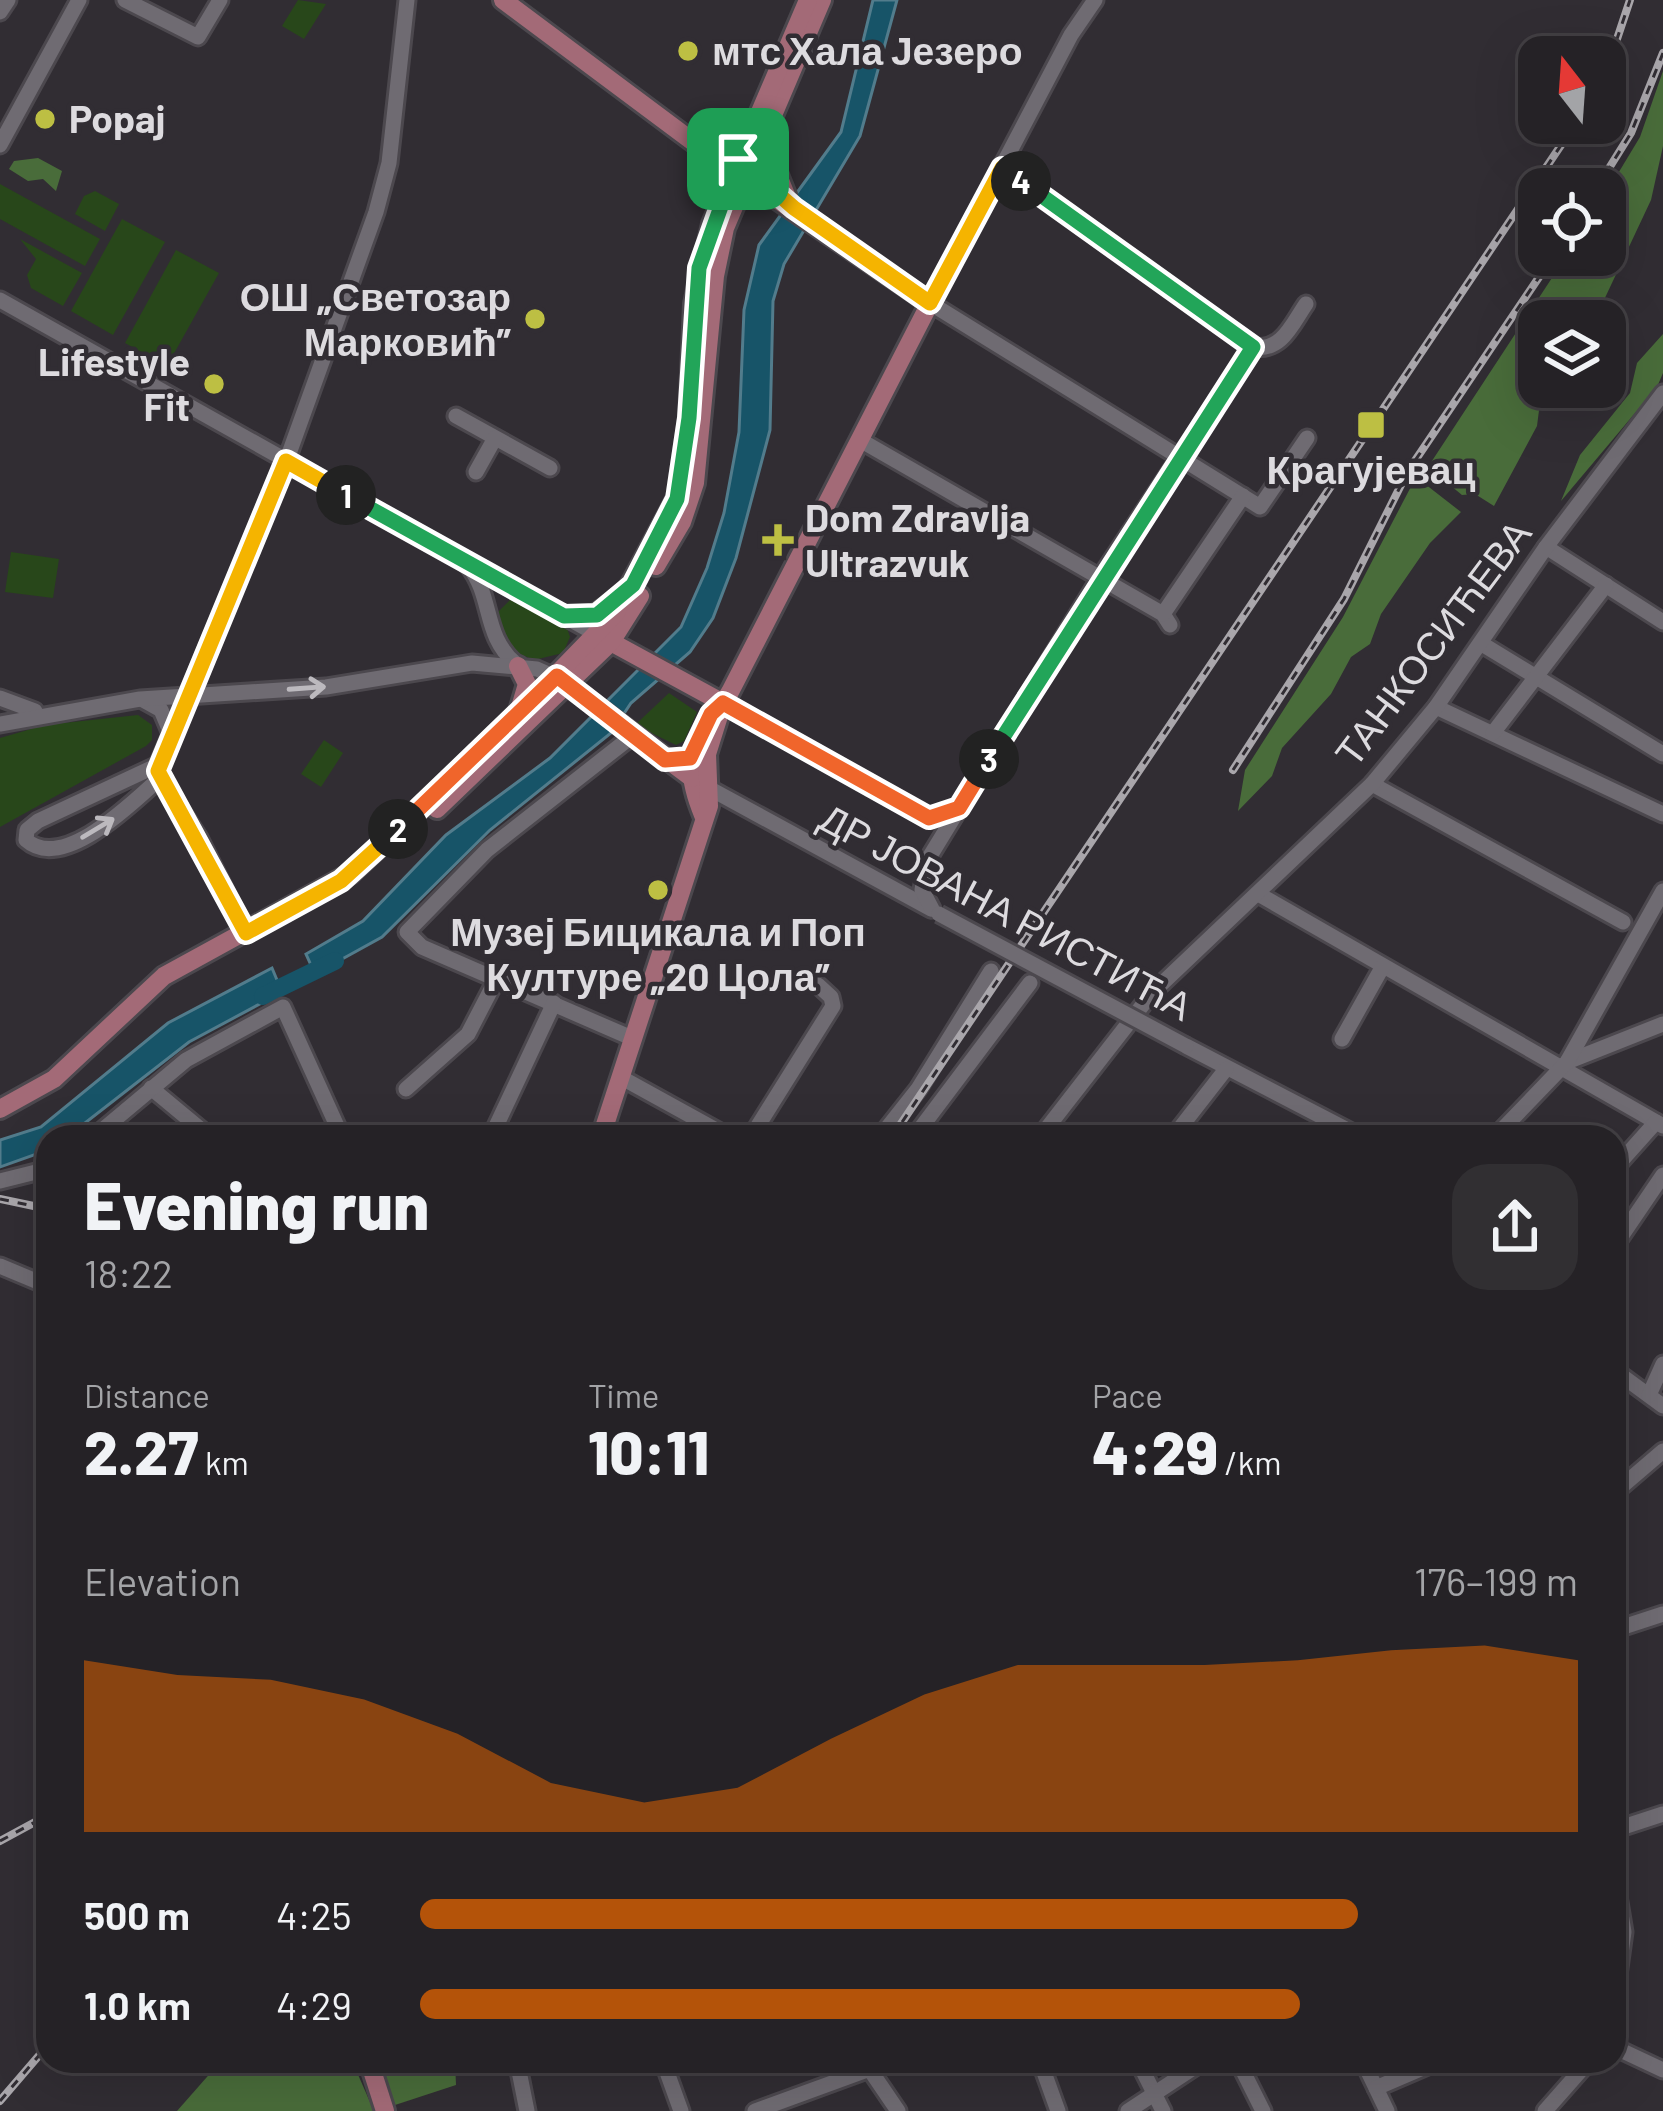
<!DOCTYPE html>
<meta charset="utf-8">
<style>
body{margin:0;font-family:Barlow,sans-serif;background:#312f32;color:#f1f3f6;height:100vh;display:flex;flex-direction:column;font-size:45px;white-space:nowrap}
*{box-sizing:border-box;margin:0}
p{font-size:39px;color:#a3a4a7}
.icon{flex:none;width:66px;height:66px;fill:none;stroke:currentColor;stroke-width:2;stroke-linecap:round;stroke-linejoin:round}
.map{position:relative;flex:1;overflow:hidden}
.panel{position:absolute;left:36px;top:1125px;width:1590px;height:948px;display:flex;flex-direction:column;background:#252226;border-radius:36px;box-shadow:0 12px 48px #0002,0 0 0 3px #423f43}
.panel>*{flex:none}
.needle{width:78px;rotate:343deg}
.buttons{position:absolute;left:1518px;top:36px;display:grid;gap:24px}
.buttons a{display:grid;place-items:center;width:108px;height:108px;border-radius:24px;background:#252226;box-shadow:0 12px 48px #0002,0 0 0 3px #423f43;font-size:60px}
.pin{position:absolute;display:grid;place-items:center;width:102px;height:102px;color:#fff;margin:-51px;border-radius:24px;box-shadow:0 6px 18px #0006}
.km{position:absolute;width:60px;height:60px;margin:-30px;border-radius:50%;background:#222;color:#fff;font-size:33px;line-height:60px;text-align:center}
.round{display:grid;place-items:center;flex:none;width:126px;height:126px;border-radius:36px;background:#312f32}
.summary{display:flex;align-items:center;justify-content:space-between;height:204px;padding:0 48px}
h1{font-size:66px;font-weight:800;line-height:90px}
.metrics{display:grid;grid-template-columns:repeat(3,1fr);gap:18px;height:204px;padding:12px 48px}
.metrics div{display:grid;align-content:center}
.metrics b{font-size:60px;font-weight:800}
.metrics small{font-size:33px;font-weight:400}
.metrics p{font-size:33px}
.chart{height:336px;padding:24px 48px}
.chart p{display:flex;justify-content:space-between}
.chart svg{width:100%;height:216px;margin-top:12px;fill:#b45309;opacity:.7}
ul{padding:0 48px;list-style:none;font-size:39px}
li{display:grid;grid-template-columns:192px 144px 1fr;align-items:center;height:90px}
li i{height:30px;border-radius:15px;background:#b45309}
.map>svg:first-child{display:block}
.green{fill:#28471a}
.forest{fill:#496c3a}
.water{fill:#175468;stroke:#527c8c;stroke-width:3}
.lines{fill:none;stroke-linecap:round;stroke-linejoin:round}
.river{stroke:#175468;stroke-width:18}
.minor-casing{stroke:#4c484e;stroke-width:21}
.major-casing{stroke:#4c484e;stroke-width:24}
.minor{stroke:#6f6b72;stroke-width:15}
.major{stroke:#a36a77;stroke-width:18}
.rail-casing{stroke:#a9a6ab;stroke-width:8}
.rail{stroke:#312d33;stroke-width:3;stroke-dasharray:9;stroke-linecap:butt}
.minor-bridge-casing{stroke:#4c484e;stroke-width:21;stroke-linecap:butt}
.minor-bridge{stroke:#6f6b72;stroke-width:15}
.oneway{stroke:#bcb9be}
.split-1-casing{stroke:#fff;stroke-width:24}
.split-2-casing{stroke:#fff;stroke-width:24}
.split-3-casing{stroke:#fff;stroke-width:24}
.split-4-casing{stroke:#fff;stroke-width:24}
.split-5-casing{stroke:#fff;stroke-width:24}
.split-1{stroke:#22a559;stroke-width:15}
.split-2{stroke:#f5b400;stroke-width:15}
.split-3{stroke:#f0652b;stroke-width:15}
.split-4{stroke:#22a559;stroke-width:15}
.split-5{stroke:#f5b400;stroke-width:15}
.poi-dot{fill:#bdbf43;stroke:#312d33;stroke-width:4.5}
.labels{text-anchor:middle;stroke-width:9;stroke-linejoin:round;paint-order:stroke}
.poi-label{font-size:39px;font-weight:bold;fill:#dddbdf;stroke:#312d33;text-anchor:start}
.street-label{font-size:39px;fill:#dddbdf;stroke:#312d33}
</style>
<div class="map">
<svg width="1663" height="2111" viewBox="0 0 1663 2111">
<rect width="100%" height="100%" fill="#312d33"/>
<g class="green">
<path d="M298,0L326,4L304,39L282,26Z"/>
<path d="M0,184L100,239L85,266L0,219Z"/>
<path d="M95,191L119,204L105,231L75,214L84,196Z"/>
<path d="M122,219L165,242L113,335L71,311Z"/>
<path d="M20,239L82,273L63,306L31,288L27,275L36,259Z"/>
<path d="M176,250L219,273L167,366L125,343Z"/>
<path d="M11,552L59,559L53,598L5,592Z"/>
<path d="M510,600L566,625L570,637L563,653L534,660L506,648L493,617Z"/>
<path d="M669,693L697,712L684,741L676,745L635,725Z"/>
<path d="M138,715L152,725V740L146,746L0,827V738L45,725Z"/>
<path d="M324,740L343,753L321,787L301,774Z"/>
</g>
<g class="forest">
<path d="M1663,71V146L1651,200L1596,317L1539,321L1542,387L1537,426L1494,506L1475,494L1462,495L1428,467L1567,255H1605V195L1640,137Z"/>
<path d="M38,158L62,171L56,191L43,179L28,181L9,169L14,161Z"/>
<path d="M1663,334V373L1657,387L1561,501L1580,455L1630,393L1637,363Z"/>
<path d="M1416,477L1461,512L1430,543L1381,614L1370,644L1351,657L1331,694L1282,748L1272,776L1238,811L1245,770L1343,617Z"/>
<path d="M221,2061H352L374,2111H177Z"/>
<path d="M378,2061H455L456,2085L395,2105Z"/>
</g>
<g class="water">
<path d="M873,0H897L860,136L784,264L773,301L770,430L736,558L713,618L690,652L631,703L611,733L490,830L382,937L315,974L306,954L363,921L446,835L550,758L681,627L707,568L724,513L739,432L744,310L759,245L841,132Z"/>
<path d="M272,968L282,992L189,1042L67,1137H48V1150L0,1167V1140L41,1127L168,1023Z"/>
</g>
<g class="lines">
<path class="river" d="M263,996L335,961"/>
<g class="minor-casing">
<g id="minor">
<path d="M125,0L198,37L220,0"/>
<path d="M1095,0L1071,35L930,303L1260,507L1307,438"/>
<path d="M0,12L8,0"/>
<path d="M0,145L79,0"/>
<path d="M1002,168L1253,347"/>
<path d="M0,300L603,638"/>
<path d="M1253,347C1282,352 1292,324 1306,304"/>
<path d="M456,416L550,468"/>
<path d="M860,440L1163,614L1170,625"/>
<path d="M476,472L495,438"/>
<path d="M1546,547L1663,622"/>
<path d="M468,565C494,598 482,635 516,664"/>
<path d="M1163,614L1243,496"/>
<path d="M1482,644L1663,754"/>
<path d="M0,698L35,711"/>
<path d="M143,700L161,710L172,736"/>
<path d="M723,703L929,818L957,810"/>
<path d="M1436,707L1663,814"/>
<path d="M0,724L140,699L326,687L472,663L537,669L562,680"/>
<path d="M1493,733L1606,585"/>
<path d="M631,737L487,850L407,932L422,947L634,1039"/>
<path d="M158,765L38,821L27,830L26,840C63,873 133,802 160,778"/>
<path d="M1372,784L1623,922"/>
<path d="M705,786L931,909"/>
<path d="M1260,895L1663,1126"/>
<path d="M932,909L922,890L927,861L1100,578L1253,347"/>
<path d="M246,933L199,838L160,778L158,765L286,462L376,212L389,163L407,0"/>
<path d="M1342,1039L1383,966"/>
<path d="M1186,1046L1361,1137"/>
<path d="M1567,1062L1663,1024"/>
<path d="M622,1078L729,1137"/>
<path d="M151,1088L210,1137"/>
<path d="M406,1089L468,1034L496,980"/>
<path d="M94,1137L186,1060L283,1007L342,1137"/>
<path d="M491,1137L554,1003"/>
<path d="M751,1137L833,1006L831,997L818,985"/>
<path d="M880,1137L918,1089L991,971"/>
<path d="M914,1137L1030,983"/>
<path d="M1040,1137L1152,993L1372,784L1436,707L1546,547L1663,393"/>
<path d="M1173,1137L1226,1069"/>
<path d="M1495,1137L1567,1062L1663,891"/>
<path d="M1614,1169L1656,1122"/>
<path d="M0,1181L48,1169"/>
<path d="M1614,1247L1663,1175"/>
<path d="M0,1266L48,1286"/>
<path d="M1614,1370L1663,1406"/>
<path d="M1649,1395L1663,1364"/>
<path d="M1614,1493L1663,1451"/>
<path d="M1614,1630L1663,1614"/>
<path d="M1614,1830L1663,1814"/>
<path d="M1614,1872L1624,1932L1614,2004"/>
<path d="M1614,2047L1663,2070"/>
<path d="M517,2061L527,2111"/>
<path d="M663,2061L681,2111"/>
<path d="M1040,2061L1058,2111"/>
<path d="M1138,2061L1163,2111"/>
<path d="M1238,2061L1263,2111"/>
<path d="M1363,2061L1387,2111"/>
<path d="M866,2064L898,2111"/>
<path d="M1376,2088L1439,2061"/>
<path d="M755,2111L870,2069"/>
<path d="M1128,2111L1204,2061"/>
<path d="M1545,2111L1589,2061"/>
</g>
</g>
<g class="major-casing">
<g id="major">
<path d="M503,0L704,150L930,303L730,692C699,742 677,752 703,815"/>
<path d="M711,142L736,139L747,125"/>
<path d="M765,143L786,195"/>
<path d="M656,566L682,522L695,483L715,276L725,228L822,0"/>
<path d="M564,616L590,618L616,600"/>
<path d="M611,642L723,703"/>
<path d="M518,666L527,684L519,711"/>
<path d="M569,686L692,778"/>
<path d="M437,809L611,642L640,596"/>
<path d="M0,1109L54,1079L164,976L350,874L495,738L615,614L677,498L689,419L694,304L712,224L808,0"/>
<path d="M601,1137L709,806L707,754L723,703"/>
<path d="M369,2061L385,2111"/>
</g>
</g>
<use href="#minor" class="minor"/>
<use href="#major" class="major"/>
<g class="rail-casing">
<g id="rail">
<path d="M1605,75L1630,0"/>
<path d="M1596,189L1631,133L1663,53"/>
<path d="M1233,770L1344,599L1408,471L1554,255"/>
<path d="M892,1137L1576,123"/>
<path d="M0,1199L48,1209"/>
<path d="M0,1841L48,1815"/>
<path d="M0,2101L48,2045"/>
</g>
</g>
<use href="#rail" class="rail"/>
<g class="minor-bridge-casing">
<path id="minor-bridge" d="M939,914L1186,1046"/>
</g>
<use href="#minor-bridge" class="minor-bridge"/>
</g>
<defs><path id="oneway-shaft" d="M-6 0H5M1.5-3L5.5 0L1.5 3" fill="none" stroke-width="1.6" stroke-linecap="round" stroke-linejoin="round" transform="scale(3)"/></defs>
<g class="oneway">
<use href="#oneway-shaft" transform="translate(307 688) rotate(-4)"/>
<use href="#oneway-shaft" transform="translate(98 828) rotate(-31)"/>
</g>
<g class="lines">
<g class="split-1-casing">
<path id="split-1" d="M346,495L564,616L597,615L633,585L677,499L689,418L699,268L738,159"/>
</g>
<g class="split-2-casing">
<path id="split-2" d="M346,495L286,461L158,771L246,933L341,881L398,829"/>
</g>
<g class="split-3-casing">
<path id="split-3" d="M398,829L557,676L665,760L690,758L711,714L723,703L929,818L959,808L989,759"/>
</g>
<g class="split-4-casing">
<path id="split-4" d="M989,759L1253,347L1021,181"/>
</g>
<g class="split-5-casing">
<path id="split-5" d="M738,159L794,208L930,303L1002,168L1021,181"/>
</g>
<use href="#split-1" class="split-1"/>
<use href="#split-2" class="split-2"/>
<use href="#split-3" class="split-3"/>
<use href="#split-4" class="split-4"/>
<use href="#split-5" class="split-5"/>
</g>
<g class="poi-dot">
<circle cx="688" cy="51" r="12"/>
<circle cx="45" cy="119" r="12"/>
<circle cx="535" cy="319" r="12"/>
<circle cx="214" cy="384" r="12"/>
<rect x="1356" y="410" width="30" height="30" rx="6"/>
<path d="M772 522h12v12h12v12h-12v12h-12v-12h-12v-12h12z"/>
<circle cx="658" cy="890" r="12"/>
</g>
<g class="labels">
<g class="poi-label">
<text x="712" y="65">мтс Хала Језеро</text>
<text x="69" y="133">Popaj</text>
<text x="511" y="311" text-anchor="end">ОШ „Светозар<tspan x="511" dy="45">Марковић”</tspan></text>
<text x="190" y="376" text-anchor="end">Lifestyle<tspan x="190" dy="45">Fit</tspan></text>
<text x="1371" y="484" text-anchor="middle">Крагујевац</text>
<text x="805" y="532">Dom Zdravlja<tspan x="805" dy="45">Ultrazvuk</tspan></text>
<text x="658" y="946" text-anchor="middle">Музеј Бицикала и Поп<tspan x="658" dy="45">Културе „20 Цола”</tspan></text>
</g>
<g class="street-label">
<text transform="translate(1433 643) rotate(-53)" y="14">ТАНКОСИЋЕВА</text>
<text transform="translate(1006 912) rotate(28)" y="14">ДР ЈОВАНА РИСТИЋА</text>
</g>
</g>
</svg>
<div class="buttons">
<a><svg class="needle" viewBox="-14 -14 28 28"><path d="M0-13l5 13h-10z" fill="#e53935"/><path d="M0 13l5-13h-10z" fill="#a3a4a7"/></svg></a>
<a><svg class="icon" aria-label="locate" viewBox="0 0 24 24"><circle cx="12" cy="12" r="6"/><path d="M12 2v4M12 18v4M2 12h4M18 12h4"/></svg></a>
<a><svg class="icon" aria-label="layers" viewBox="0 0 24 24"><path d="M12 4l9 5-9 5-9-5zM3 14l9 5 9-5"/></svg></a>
</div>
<div class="pin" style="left:738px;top:159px;background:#1e9e55"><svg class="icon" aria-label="arrive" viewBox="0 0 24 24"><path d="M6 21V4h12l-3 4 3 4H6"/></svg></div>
<b class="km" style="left:346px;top:495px">1</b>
<b class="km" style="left:398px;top:829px">2</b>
<b class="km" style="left:989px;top:759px">3</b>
<b class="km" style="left:1021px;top:181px">4</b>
<section class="panel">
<div class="summary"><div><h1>Evening run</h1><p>18:22</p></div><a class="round"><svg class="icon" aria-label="share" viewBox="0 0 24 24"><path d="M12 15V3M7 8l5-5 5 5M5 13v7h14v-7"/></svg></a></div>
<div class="metrics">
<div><p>Distance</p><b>2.27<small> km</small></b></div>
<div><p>Time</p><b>10:11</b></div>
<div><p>Pace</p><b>4:29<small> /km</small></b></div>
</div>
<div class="chart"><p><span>Elevation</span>176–199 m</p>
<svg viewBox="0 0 160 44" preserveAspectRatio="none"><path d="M0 44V9L10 12L20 13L30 17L40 24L50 34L60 38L70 35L80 25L90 16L100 10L110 10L120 10L130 9L140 7L150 6L160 9V44z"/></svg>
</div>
<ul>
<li><b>500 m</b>4:25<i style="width:81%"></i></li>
<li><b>1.0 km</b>4:29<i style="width:76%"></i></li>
</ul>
</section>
</div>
